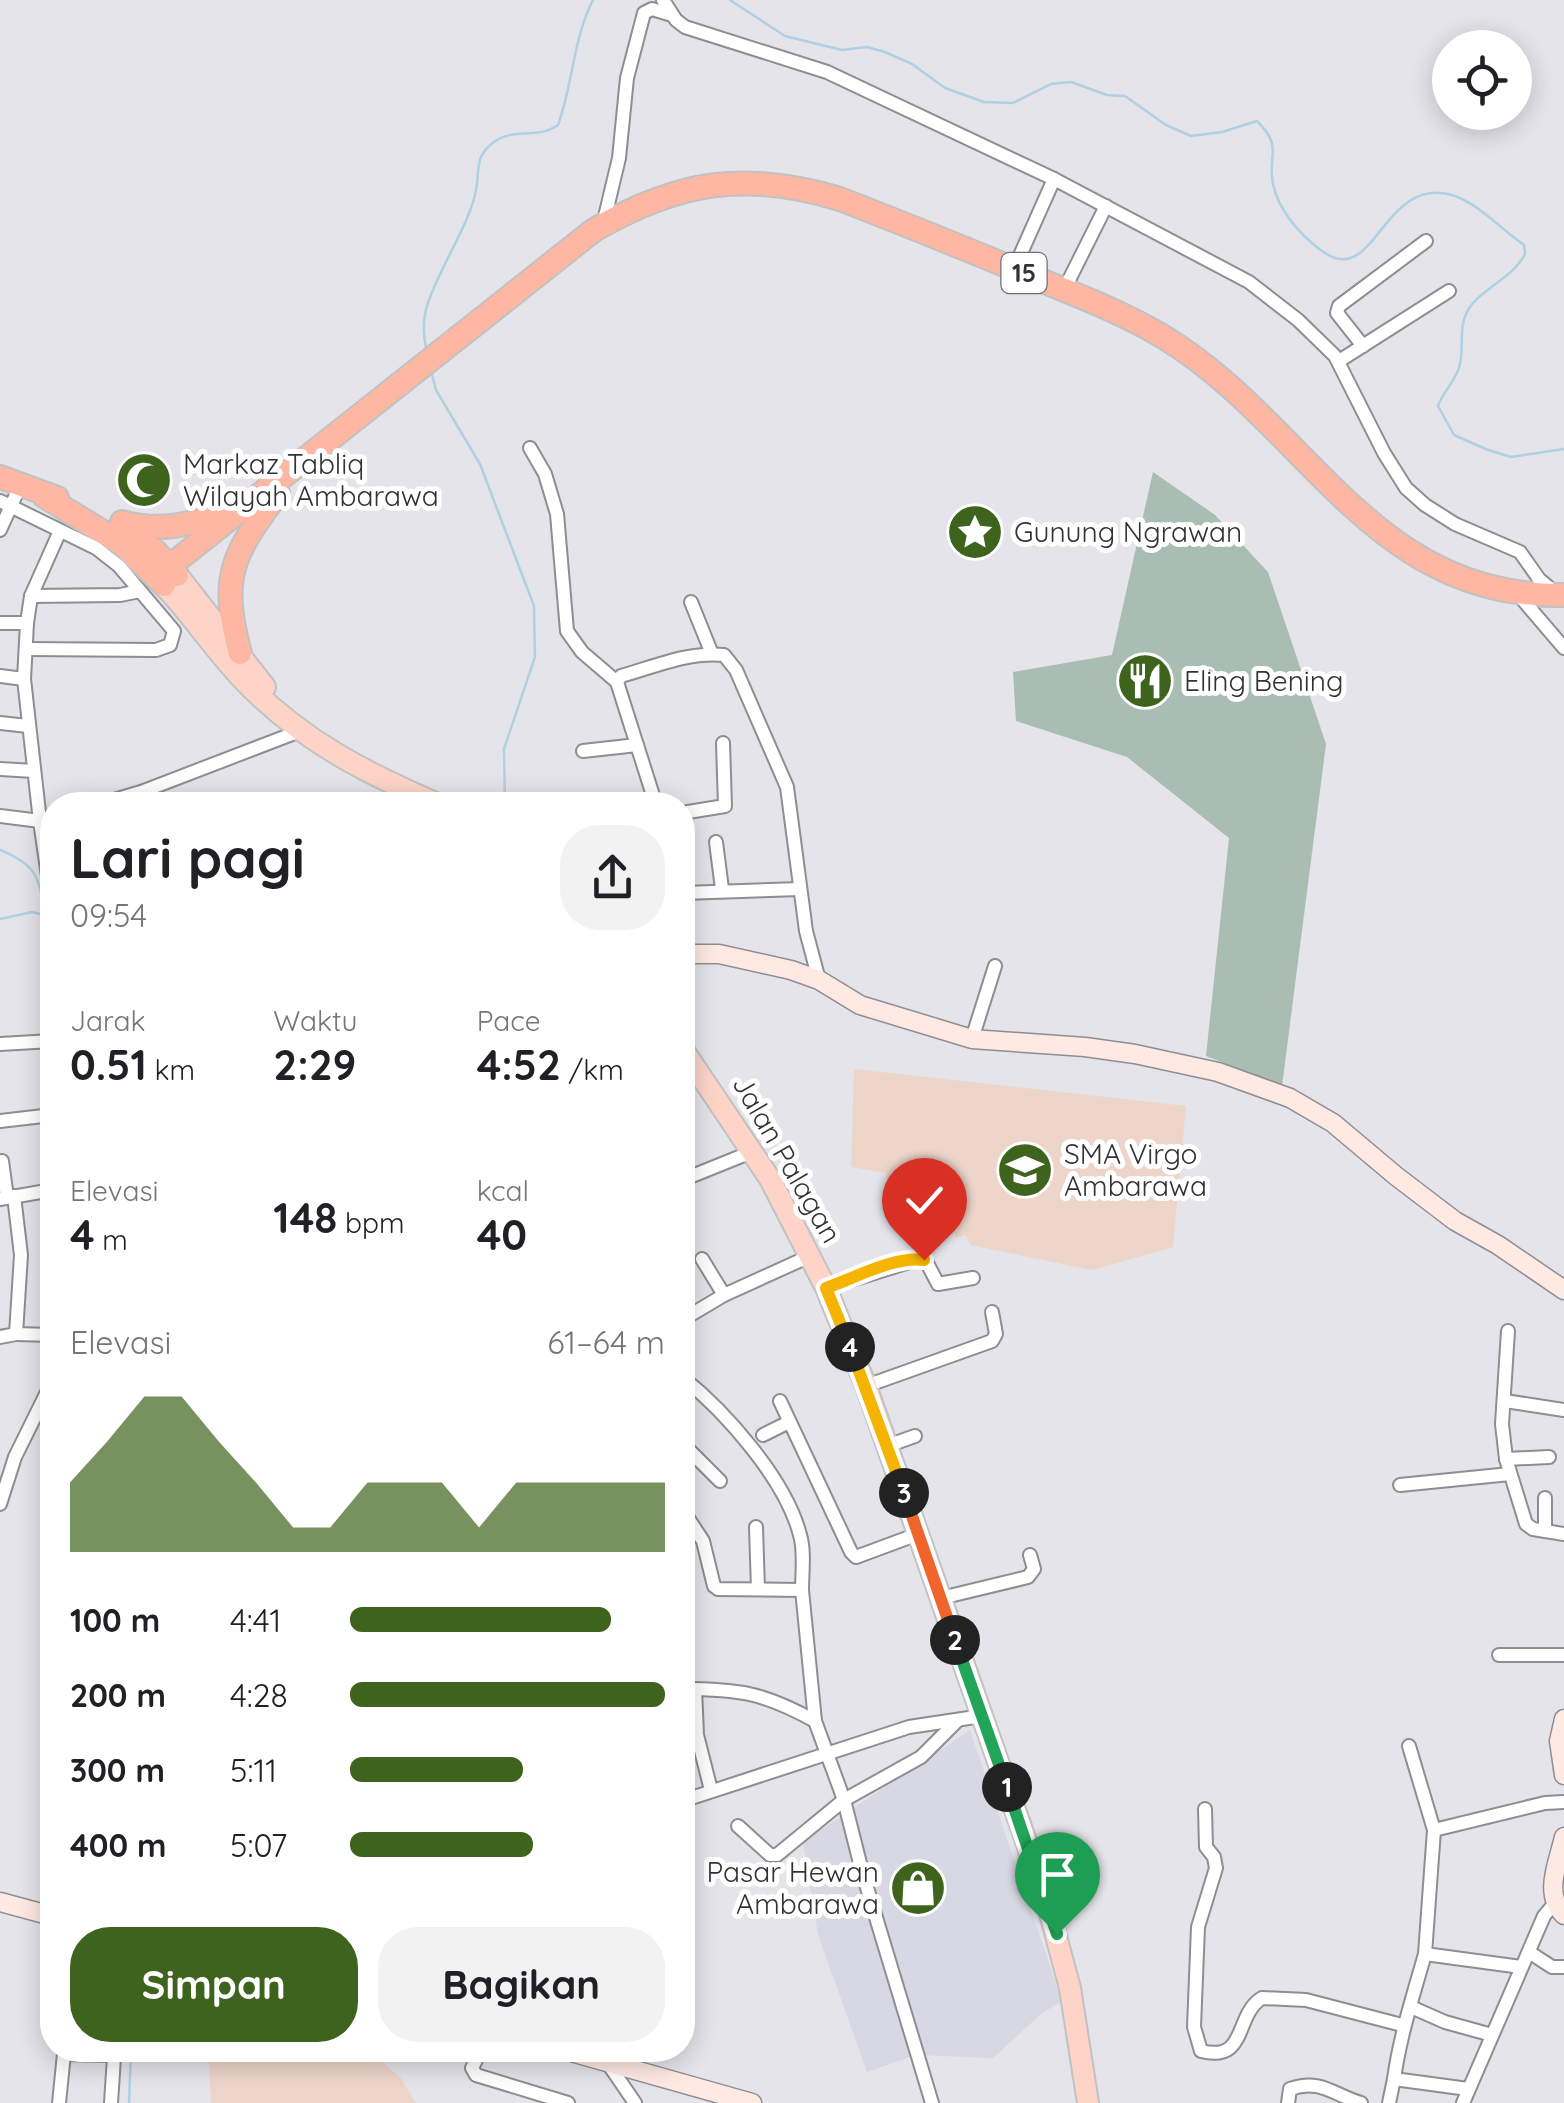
<!DOCTYPE html>
<html lang="id">
<meta charset="utf-8">
<style>
body{margin:0;font-family:Quicksand,sans-serif;background:#f2f2f2;color:#202124;height:100vh;display:flex;flex-direction:column;font-size:38px;white-space:nowrap}
*{box-sizing:border-box;margin:0}
p{font-size:32px;color:#757577}
.icon{flex:none;width:55px;height:55px;fill:none;stroke:currentColor;stroke-width:2;stroke-linecap:round;stroke-linejoin:round}
.map{position:relative;flex:1;overflow:hidden}
.details{position:absolute;left:40px;top:792px;width:655px;height:1270px;display:flex;flex-direction:column;background:#fff;border-radius:40px;box-shadow:0 5px 25px #0003}
.details>*{flex:none}
.controls{position:absolute;left:1432px;top:30px;display:grid;gap:20px}
.controls a{display:grid;place-items:center;width:100px;height:100px;border-radius:50%;background:#fff;box-shadow:0 5px 25px #0003;font-size:50px}
.pin{position:absolute;display:grid;place-items:center;width:85px;height:85px;color:#fff;margin:-102px -42px;border-radius:50% 50% 50% 0;rotate:-45deg;box-shadow:0 0 10px #0007}
.pin .icon{rotate:45deg}
.km{position:absolute;width:50px;height:50px;margin:-25px;border-radius:50%;background:#222;color:#fff;font-size:28px;line-height:50px;text-align:center}
.round{display:grid;place-items:center;flex:none;width:105px;height:105px;border-radius:40px;background:#f2f2f2}
.head{display:flex;align-items:center;justify-content:space-between;height:170px;padding:0 30px}
h1{font-size:55px;font-weight:700;line-height:75px}
.metrics{display:grid;grid-template-columns:repeat(3,1fr);gap:15px;height:170px;padding:10px 30px}
.metrics div{display:grid;align-content:center}
.metrics b{font-size:42px;font-weight:700}
.metrics small{font-size:28px;font-weight:400}
.metrics p{font-size:28px}
.chart{height:280px;padding:20px 30px}
.chart p{display:flex;justify-content:space-between}
.chart svg{width:100%;height:180px;margin-top:10px;fill:#3e631c;opacity:.7}
.button{display:flex;gap:20px;margin-top:auto;padding:20px 30px}
.button a{flex:1;height:115px;border-radius:40px;background:#3e631c;color:#fff;font-size:40px;font-weight:700;line-height:115px;text-align:center}
.button a+a{background:#f2f2f2;color:#202124}
ul{padding:0 30px;list-style:none;font-size:32px}
li{display:grid;grid-template-columns:160px 120px 1fr;align-items:center;height:75px}
li i{height:25px;border-radius:12px;background:#3e631c}
.map>svg:first-child{display:block}
.built{fill:#d8d8e4}
.education{fill:#edd5ca}
.green{fill:#a9bdb2}
.lines{fill:none;stroke-linecap:round;stroke-linejoin:round}
.stream{stroke:#b0d0e3;stroke-width:2.5}
.street-casing{stroke:#8d8d93;stroke-width:16}
.secondary-casing{stroke:#8d8d93;stroke-width:21}
.primary-casing{stroke:#c2c2c3;stroke-width:24}
.highway-casing{stroke:#c2c2c3;stroke-width:26}
.street{stroke:#fff;stroke-width:12}
.secondary{stroke:#ffe9e3;stroke-width:18}
.primary{stroke:#fed4c8;stroke-width:20}
.highway{stroke:#feb7a3;stroke-width:22}
.split-1-casing{stroke:#fff;stroke-width:20}
.split-2-casing{stroke:#fff;stroke-width:20}
.split-3-casing{stroke:#fff;stroke-width:20}
.split-4-casing{stroke:#fff;stroke-width:20}
.split-5-casing{stroke:#fff;stroke-width:20}
.split-1{stroke:#22a559;stroke-width:12}
.split-2{stroke:#22a559;stroke-width:12}
.split-3{stroke:#f0652b;stroke-width:12}
.split-4{stroke:#f5b400;stroke-width:12}
.split-5{stroke:#f5b400;stroke-width:12}
.labels{text-anchor:middle;stroke-width:10;stroke-linejoin:round;paint-order:stroke}
.shield{fill:#fff;stroke:#707072;stroke-width:2.5}
.shield-label{font-size:25px;font-weight:bold;fill:#333336}
.poi-label{font-size:28px;fill:#333336;stroke:#fff;text-anchor:start}
.street-label{font-size:28px;fill:#333336;stroke:#fff}
</style>
<div class="map">
<svg width="1564" height="2103" viewBox="0 0 1564 2103">
<rect width="100%" height="100%" fill="#e4e4ea"/>
<path class="built" d="M970,1730L1062,2001L1041,2014L993,2058L916,2055L867,2072L818,1935L803,1842Z"/>
<g class="education">
<path d="M854,1069L1186,1106L1173,1247L1092,1270L970,1245L966,1235L956,1238L952,1226L891,1227L887,1173L851,1167Z"/>
<path d="M208,2050H368L400,2077L416,2103H211Z"/>
</g>
<path class="green" d="M1153,472L1215,515L1268,572L1326,744L1282,1086L1206,1056L1229,838L1127,757L1016,721L1013,672L1112,655Z"/>
<g class="lines">
<g class="stream">
<path d="M730,0L785,36L842,50L867,47L885,52L912,64L945,88L984,102L1013,103L1051,84L1071,82L1107,95L1125,96L1166,125L1191,136L1222,132L1257,121C1284,148 1267,154 1273,184C1278,210 1301,236 1322,251C1376,291 1382,172 1455,196C1480,205 1502,230 1524,245L1525,254C1514,276 1489,285 1473,303C1456,324 1465,340 1460,364C1457,380 1443,391 1438,406L1454,435L1488,450L1511,457L1564,449"/>
<path d="M426,348C423,333 423,317 428,303C439,269 471,221 476,190C480,168 474,157 494,142C514,127 537,140 558,125C573,84 573,39 593,0"/>
<path d="M431,371L436,390L480,464L534,606L535,657L504,749L505,805"/>
<path d="M0,850C37,865 39,877 45,915"/>
<path d="M0,919L32,912L52,917"/>
<path d="M129,2103L131,2050"/>
</g>
<g class="street-casing">
<g id="street">
<path d="M663,0L676,20L685,27L827,72L1054,179L1249,282L1298,320L1335,356L1384,453L1406,488L1425,505L1455,524L1520,552L1539,579L1552,590"/>
<path d="M603,225L619,158L627,78L644,13L652,9L672,15"/>
<path d="M1014,269L1054,179"/>
<path d="M1064,290L1106,206"/>
<path d="M1363,346L1337,313L1339,306L1426,241"/>
<path d="M1339,361L1449,291"/>
<path d="M530,448L545,474L557,514L567,631L582,652L617,682"/>
<path d="M0,501L96,548L119,566L174,631L170,645L156,650L26,649"/>
<path d="M0,530L20,486"/>
<path d="M1517,593L1564,648"/>
<path d="M31,596L120,595L140,591"/>
<path d="M691,602L712,654"/>
<path d="M0,623H27"/>
<path d="M0,676L24,679"/>
<path d="M0,723L28,726"/>
<path d="M583,751L637,745"/>
<path d="M0,769L34,771"/>
<path d="M97,805L141,792L300,731"/>
<path d="M656,805L617,682L621,676C653,667 690,651 724,655L736,670L787,787L806,931L819,980"/>
<path d="M682,813L725,806L723,743"/>
<path d="M0,816L40,821L24,679L27,623L31,596L60,531"/>
<path d="M52,818L40,821L52,904"/>
<path d="M716,842L722,889"/>
<path d="M682,893L800,889"/>
<path d="M972,1039L995,966"/>
<path d="M0,1044L52,1041"/>
<path d="M0,1121L52,1115"/>
<path d="M2,1161L7,1197"/>
<path d="M687,1178L754,1151"/>
<path d="M0,1199L52,1190"/>
<path d="M702,1259L724,1295"/>
<path d="M826,1288L919,1259L927,1263L938,1284L973,1278"/>
<path d="M682,1320L724,1295L810,1256"/>
<path d="M1508,1331L1502,1424L1506,1459L1526,1524L1533,1529L1564,1534"/>
<path d="M16,1334L52,1335"/>
<path d="M0,1337L16,1334L21,1255L14,1196"/>
<path d="M682,1377C726,1412 786,1480 800,1535C805,1551 802,1573 802,1590"/>
<path d="M866,1386L992,1341L996,1334L992,1312"/>
<path d="M780,1401L851,1552L856,1557L918,1534"/>
<path d="M1505,1401L1564,1410"/>
<path d="M763,1435L789,1422"/>
<path d="M682,1443L720,1481"/>
<path d="M887,1446L915,1436"/>
<path d="M1506,1459L1549,1457"/>
<path d="M1400,1485L1510,1474"/>
<path d="M0,1504L15,1457L52,1382"/>
<path d="M682,1509L703,1541L714,1586L718,1589L802,1590L815,1721L844,1800L862,1871L932,2103"/>
<path d="M756,1527L758,1589"/>
<path d="M1545,1531V1498"/>
<path d="M941,1598L1028,1577L1034,1569L1030,1555"/>
<path d="M1499,1655H1564"/>
<path d="M682,1689C740,1689 764,1693 815,1721"/>
<path d="M695,1689L697,1735L711,1790"/>
<path d="M1409,1746L1434,1830L1425,1954"/>
<path d="M682,1801L909,1727L982,1716"/>
<path d="M1205,1809L1206,1847L1214,1857L1216,1868L1198,1927L1194,2027L1201,2051C1248,2063 1234,2015 1262,1998L1306,2000L1402,2025"/>
<path d="M738,1826L770,1855H777L844,1800L921,1757L957,1721"/>
<path d="M1434,1830L1545,1803L1564,1802"/>
<path d="M1529,1952L1552,1967H1564"/>
<path d="M1411,2007L1445,2022L1492,2035"/>
<path d="M481,2050L472,2068L476,2075L568,2103"/>
<path d="M607,2062L635,2103"/>
<path d="M1468,2089L1394,2079C1400,2036 1413,1996 1425,1954L1521,1967"/>
<path d="M59,2103L64,2054L110,2055L114,2057L111,2103"/>
<path d="M1288,2103L1290,2089C1321,2078 1333,2095 1361,2103"/>
<path d="M1389,2103L1394,2079"/>
<path d="M1463,2103L1544,1916L1554,1904"/>
</g>
</g>
<g class="secondary-casing">
<g id="secondary">
<path d="M682,954H719L791,970L819,980L860,1005L972,1039L1085,1047L1135,1054L1218,1072L1290,1098L1333,1123L1396,1176L1455,1221L1498,1245L1564,1290"/>
<path d="M1564,1719L1559,1741L1564,1775"/>
<path d="M1564,1837C1558,1864 1543,1893 1564,1915"/>
<path d="M0,1902L52,1916"/>
<path d="M564,2050L752,2103"/>
</g>
</g>
<g class="primary-casing">
<g id="primary">
<path d="M179,577L265,687"/>
<path d="M166,588C196,620 220,658 251,688C308,744 368,774 440,805"/>
<path d="M682,1048L770,1179L826,1288L866,1386L1045,1895L1070,1988L1088,2103"/>
</g>
</g>
<g class="highway-casing">
<g id="highway">
<path d="M0,477L57,498"/>
<path d="M44,496L121,543L164,585"/>
<path d="M122,522C159,532 191,526 226,510"/>
<path d="M123,526L155,551L177,575"/>
<path d="M156,577L594,230C680,180 746,171 840,199C909,226 977,253 1045,282C1084,298 1125,314 1162,336C1307,423 1371,599 1564,595"/>
<path d="M240,653C219,576 233,554 278,493"/>
</g>
</g>
<use href="#street" class="street"/>
<use href="#secondary" class="secondary"/>
<use href="#primary" class="primary"/>
<use href="#highway" class="highway"/>
</g>
<g class="lines">
<g class="split-1-casing">
<path id="split-1" d="M1007,1787L1057,1934"/>
</g>
<g class="split-2-casing">
<path id="split-2" d="M955,1640L1007,1787"/>
</g>
<g class="split-3-casing">
<path id="split-3" d="M904,1493L955,1640"/>
</g>
<g class="split-4-casing">
<path id="split-4" d="M850,1347L904,1493"/>
</g>
<g class="split-5-casing">
<path id="split-5" d="M850,1347L826,1288C855,1278 894,1256 924,1260"/>
</g>
<use href="#split-1" class="split-1"/>
<use href="#split-2" class="split-2"/>
<use href="#split-3" class="split-3"/>
<use href="#split-4" class="split-4"/>
<use href="#split-5" class="split-5"/>
</g>
<defs>
<g id="mosque-disc" transform="scale(2.875)"><circle r="9.5" fill="#3e631c" stroke="#fff"/><path d="M3.5-4.9A6 6 0 1 0 3.5 4.9A5 5 0 1 1 3.5-4.9Z" fill="#fff"/></g>
<g id="sight-disc" transform="scale(2.875)"><circle r="9.5" fill="#3e631c" stroke="#fff"/><path d="M0-6L1.8-2.2L6-1.7L2.9 1.2L3.7 5.4L0 3.3L-3.7 5.4L-2.9 1.2L-6-1.7L-1.8-2.2Z" fill="#fff"/></g>
<g id="restaurant-disc" transform="scale(2.875)"><circle r="9.5" fill="#3e631c" stroke="#fff"/><path d="M-5-6h1v4h1v-4h1v4h1v-4h1v5L-1.5 .5V6h-2V.5L-5-1ZM5-6V6H3V1.5H1.5Q1.5-4 5-6Z" fill="#fff"/></g>
<g id="school-disc" transform="scale(2.875)"><circle r="9.5" fill="#3e631c" stroke="#fff"/><path d="M0-5L7-2L0 1L-7-2ZM-4 1L0 2.5L4 1V4Q0 6-4 4Z" fill="#fff"/></g>
<g id="shop-disc" transform="scale(2.875)"><circle r="9.5" fill="#3e631c" stroke="#fff"/><path d="M-5-2.5h2.3a2.7 3.5 0 0 1 5.4 0H5L5.5 6h-11ZM-1.5-2.5h3a1.5 2.3 0 0 0-3 0Z" fill="#fff"/></g>
</defs>
<g fill-rule="evenodd">
<use href="#mosque-disc" x="144" y="480"/>
<use href="#sight-disc" x="975" y="532"/>
<use href="#restaurant-disc" x="1145" y="681"/>
<use href="#school-disc" x="1025" y="1170"/>
<use href="#shop-disc" x="918" y="1888"/>
</g>
<g class="labels">
<rect class="shield" x="1001.5" y="253" width="45" height="40" rx="8"/>
<g class="shield-label">
<text x="1024" y="282">15</text>
</g>
<g class="poi-label">
<text x="183" y="474">Markaz Tabliq<tspan x="183" dy="32">Wilayah Ambarawa</tspan></text>
<text x="1014" y="542">Gunung Ngrawan</text>
<text x="1184" y="691">Eling Bening</text>
<text x="1064" y="1164">SMA Virgo<tspan x="1064" dy="32">Ambarawa</tspan></text>
<text x="879" y="1882" text-anchor="end">Pasar Hewan<tspan x="879" dy="32">Ambarawa</tspan></text>
</g>
<g class="street-label">
<text transform="translate(787 1159) rotate(60)" y="10">Jalan Palagan</text>
</g>
</g>
</svg>
<div class="controls">
<a><svg class="icon" aria-label="locate" viewBox="0 0 24 24"><circle cx="12" cy="12" r="6"/><path d="M12 2v4M12 18v4M2 12h4M18 12h4"/></svg></a>
</div>
<div class="pin" style="left:1057px;top:1934px;background:#1e9e55"><svg class="icon" aria-label="arrive" viewBox="0 0 24 24"><path d="M6 21V4h12l-3 4 3 4H6"/></svg></div>
<div class="pin" style="left:924px;top:1260px;background:#d93025"><svg class="icon" aria-label="check" viewBox="0 0 24 24"><path d="M5 12l5 5 9-10"/></svg></div>
<b class="km" style="left:1007px;top:1787px">1</b>
<b class="km" style="left:955px;top:1640px">2</b>
<b class="km" style="left:904px;top:1493px">3</b>
<b class="km" style="left:850px;top:1347px">4</b>
<section class="details">
<div class="head"><div><h1>Lari pagi</h1><p>09:54</p></div><a class="round"><svg class="icon" aria-label="share" viewBox="0 0 24 24"><path d="M12 15V3M7 8l5-5 5 5M5 13v7h14v-7"/></svg></a></div>
<div class="metrics">
<div><p>Jarak</p><b>0.51<small> km</small></b></div>
<div><p>Waktu</p><b>2:29</b></div>
<div><p>Pace</p><b>4:52<small> /km</small></b></div>
</div>
<div class="metrics">
<div><p>Elevasi</p><b>4<small> m</small></b></div>
<div><b>148<small> bpm</small></b></div>
<div><p>kcal</p><b>40</b></div>
</div>
<div class="chart"><p><span>Elevasi</span>61–64 m</p>
<svg viewBox="0 0 160 44" preserveAspectRatio="none"><path d="M0 44V27L10 17L20 6L30 6L40 17L50 27L60 38L70 38L80 27L90 27L100 27L110 38L120 27L130 27L140 27L150 27L160 27V44z"/></svg>
</div>
<ul>
<li><b>100 m</b>4:41<i style="width:83%"></i></li>
<li><b>200 m</b>4:28<i style="width:100%"></i></li>
<li><b>300 m</b>5:11<i style="width:55%"></i></li>
<li><b>400 m</b>5:07<i style="width:58%"></i></li>
</ul>
<div class="button"><a>Simpan</a><a>Bagikan</a></div>
</section>
</div>
